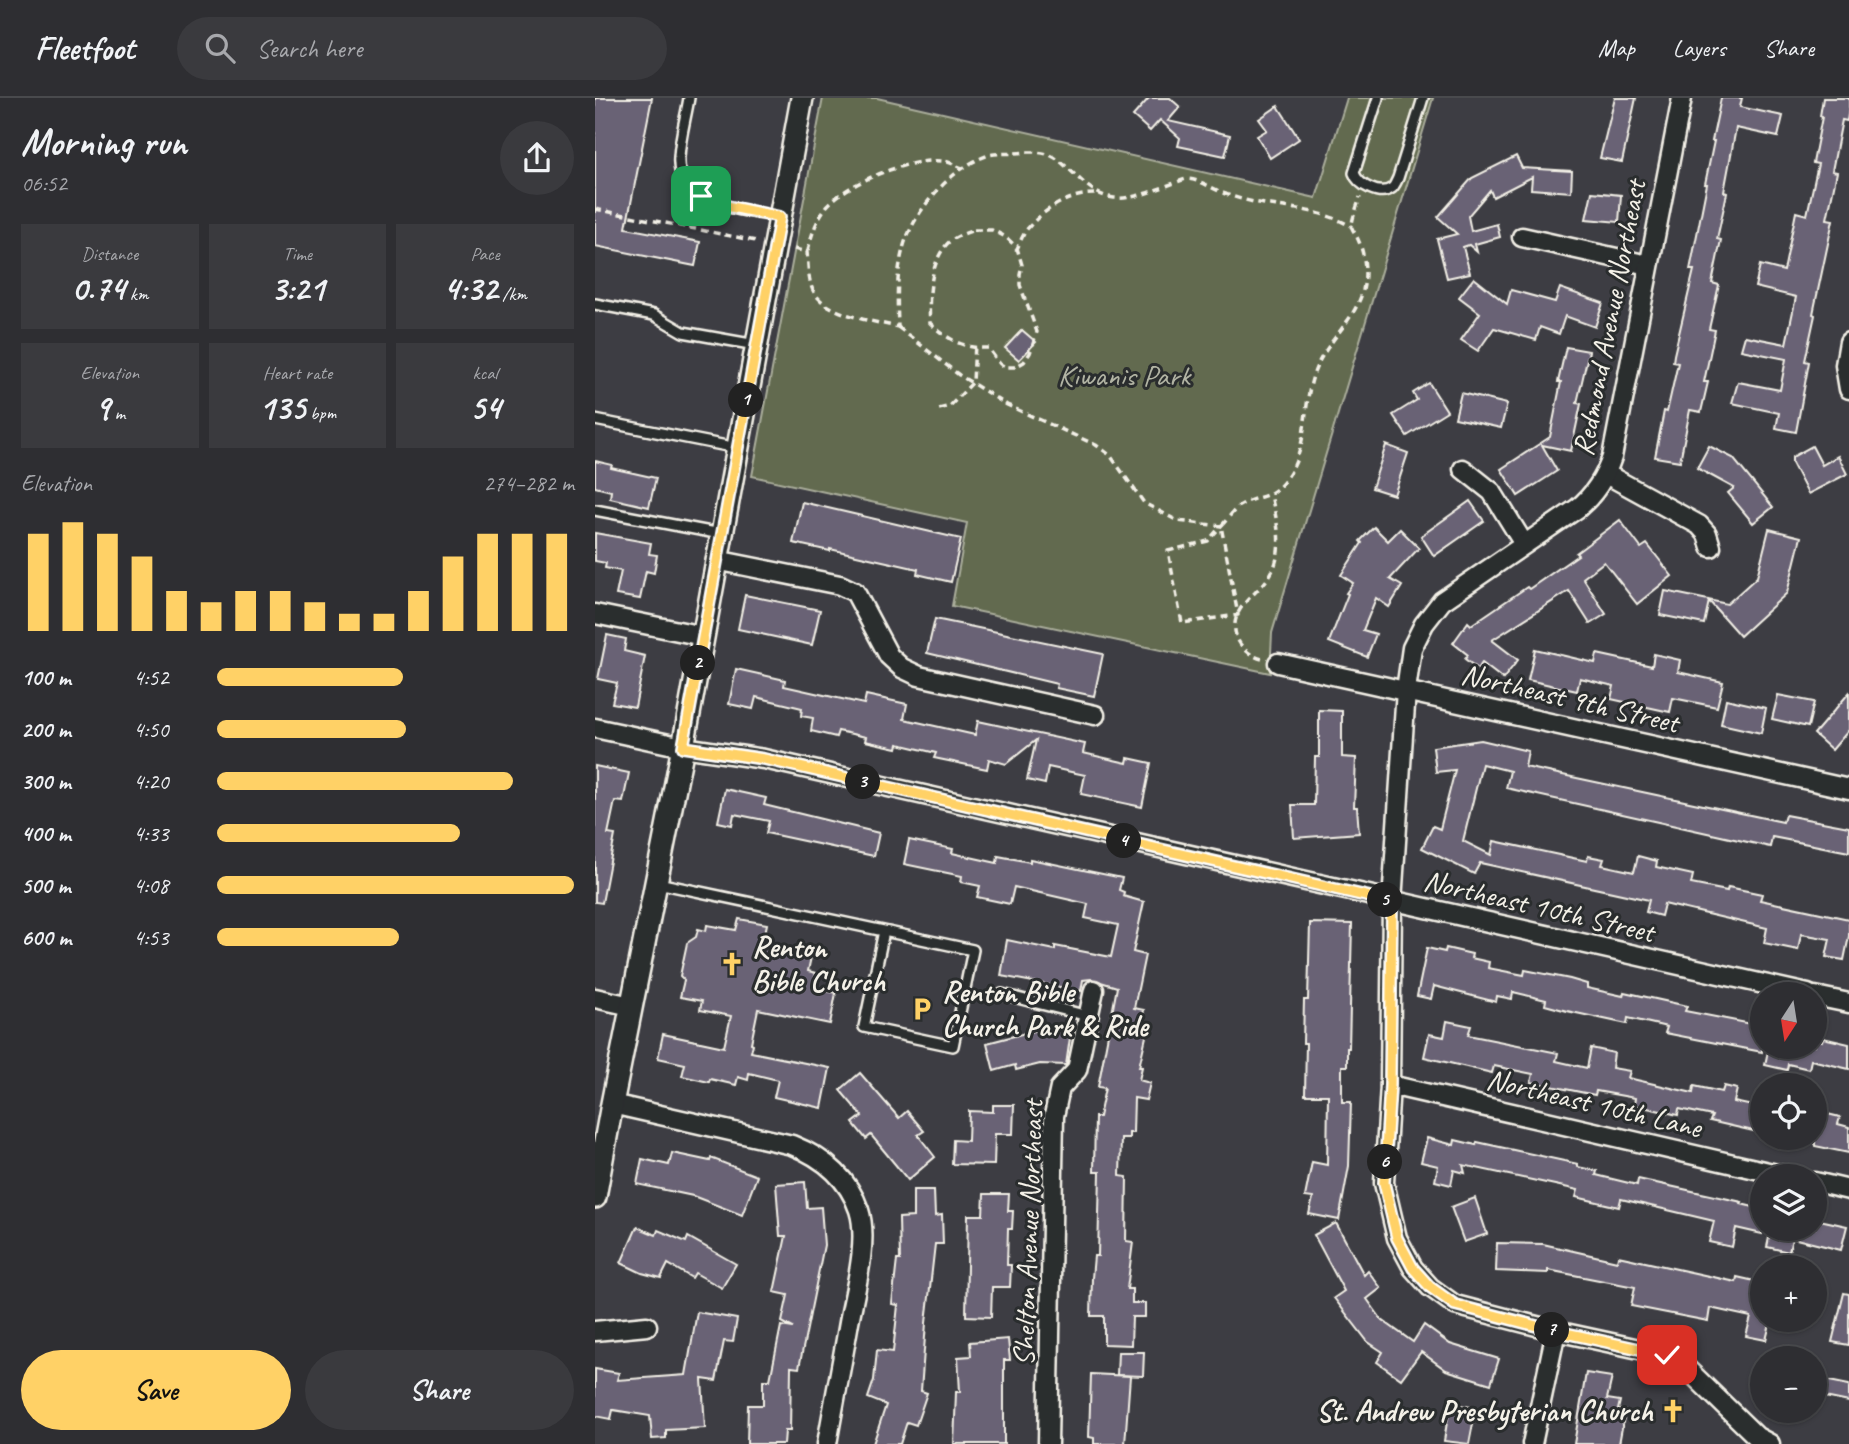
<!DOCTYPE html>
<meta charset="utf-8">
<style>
body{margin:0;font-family:Caveat,sans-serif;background:#3a3a3e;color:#f1f3f6;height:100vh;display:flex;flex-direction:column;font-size:26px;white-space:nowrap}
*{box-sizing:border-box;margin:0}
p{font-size:23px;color:#a7a8ac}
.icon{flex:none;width:38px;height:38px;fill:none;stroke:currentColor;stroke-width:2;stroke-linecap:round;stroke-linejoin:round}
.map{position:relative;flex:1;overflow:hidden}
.drawer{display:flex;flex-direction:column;background:#2e2e32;width:595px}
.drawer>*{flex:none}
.needle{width:46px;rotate:192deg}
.tools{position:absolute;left:1155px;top:884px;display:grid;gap:14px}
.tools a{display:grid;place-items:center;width:77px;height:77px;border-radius:50%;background:#2e2e32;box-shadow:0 2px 5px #0004,0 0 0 2px #494a4d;font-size:35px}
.pin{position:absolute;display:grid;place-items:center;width:60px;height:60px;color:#fff;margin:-30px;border-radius:14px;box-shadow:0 4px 10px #0006}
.km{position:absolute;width:35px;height:35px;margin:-18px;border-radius:50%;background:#222;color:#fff;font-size:19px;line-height:35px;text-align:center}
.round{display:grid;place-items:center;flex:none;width:74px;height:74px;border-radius:37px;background:#3a3a3e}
.head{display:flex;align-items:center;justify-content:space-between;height:119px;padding:0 21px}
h1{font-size:38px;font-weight:700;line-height:52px}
.stats{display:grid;grid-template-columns:repeat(3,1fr);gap:10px;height:119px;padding:7px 21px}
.stats div{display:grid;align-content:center;border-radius:0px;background:#3a3a3e;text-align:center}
.stats b{font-size:35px;font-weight:700}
.stats small{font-size:19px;font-weight:400}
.stats p{font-size:19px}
.chart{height:196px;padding:14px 21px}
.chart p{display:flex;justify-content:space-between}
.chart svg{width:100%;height:126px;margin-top:7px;stroke:#ffd166;stroke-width:6}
.action{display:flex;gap:14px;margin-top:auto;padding:14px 21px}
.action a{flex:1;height:80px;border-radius:42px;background:#ffd166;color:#111;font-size:28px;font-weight:700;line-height:80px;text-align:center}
.action a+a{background:#3a3a3e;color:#f1f3f6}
ul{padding:0 21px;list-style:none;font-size:23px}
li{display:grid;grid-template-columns:112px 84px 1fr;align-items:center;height:52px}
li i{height:18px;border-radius:9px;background:#ffd166}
header{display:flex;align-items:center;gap:42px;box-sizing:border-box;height:98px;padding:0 35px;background:#2e2e32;border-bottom:2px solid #494a4d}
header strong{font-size:33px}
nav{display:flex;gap:38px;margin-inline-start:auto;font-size:24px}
.search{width:490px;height:63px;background:#3a3a3e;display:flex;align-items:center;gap:18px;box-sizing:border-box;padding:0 24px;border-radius:38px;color:#a7a8ac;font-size:26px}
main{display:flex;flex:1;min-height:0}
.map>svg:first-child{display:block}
.green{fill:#626a50;stroke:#abae9c;stroke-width:2}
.building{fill:#696274;stroke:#f4f1e8;stroke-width:2}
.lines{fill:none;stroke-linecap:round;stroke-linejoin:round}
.service-casing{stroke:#f4f1e8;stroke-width:14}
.minor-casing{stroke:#f4f1e8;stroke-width:23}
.tertiary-casing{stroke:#f4f1e8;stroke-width:26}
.path{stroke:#f4f1e8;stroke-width:3.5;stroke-dasharray:7 5;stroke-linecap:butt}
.service{stroke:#2a2d2e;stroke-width:9}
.minor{stroke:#2a2d2e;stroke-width:18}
.tertiary{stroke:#2a2d2e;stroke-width:21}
.route-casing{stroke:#fff;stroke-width:14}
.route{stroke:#ffd166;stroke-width:9}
.labels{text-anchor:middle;stroke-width:6;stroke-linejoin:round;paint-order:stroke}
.street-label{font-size:30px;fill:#f4f1e8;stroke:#2a2d2e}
.park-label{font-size:30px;fill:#b2b4a4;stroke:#2a2d2e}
.poi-label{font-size:30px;font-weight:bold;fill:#f4f1e8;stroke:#2a2d2e;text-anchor:start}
</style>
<header>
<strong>Fleetfoot</strong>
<div class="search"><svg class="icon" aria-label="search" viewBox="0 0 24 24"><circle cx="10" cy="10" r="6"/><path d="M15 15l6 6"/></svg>Search here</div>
<nav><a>Map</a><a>Layers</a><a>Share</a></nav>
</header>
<main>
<section class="drawer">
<div class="head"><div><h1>Morning run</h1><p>06:52</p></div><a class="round"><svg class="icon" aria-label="share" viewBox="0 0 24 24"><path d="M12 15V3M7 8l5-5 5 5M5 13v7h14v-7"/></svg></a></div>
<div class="stats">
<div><p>Distance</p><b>0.74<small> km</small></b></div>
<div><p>Time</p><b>3:21</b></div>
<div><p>Pace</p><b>4:32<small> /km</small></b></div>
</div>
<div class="stats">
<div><p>Elevation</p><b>9<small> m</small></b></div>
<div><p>Heart rate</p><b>135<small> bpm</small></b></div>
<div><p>kcal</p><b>54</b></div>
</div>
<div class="chart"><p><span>Elevation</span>274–282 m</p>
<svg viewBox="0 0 160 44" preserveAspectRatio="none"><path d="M5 44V10M15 44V6M25 44V10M35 44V18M45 44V30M55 44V34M65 44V30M75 44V30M85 44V34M95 44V38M105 44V38M115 44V30M125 44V18M135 44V10M145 44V10M155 44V10"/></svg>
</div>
<ul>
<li><b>100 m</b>4:52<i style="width:52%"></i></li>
<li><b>200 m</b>4:50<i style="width:53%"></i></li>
<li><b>300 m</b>4:20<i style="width:83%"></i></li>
<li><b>400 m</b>4:33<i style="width:68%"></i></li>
<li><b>500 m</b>4:08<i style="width:100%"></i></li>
<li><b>600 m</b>4:53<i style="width:51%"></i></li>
</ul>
<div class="action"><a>Save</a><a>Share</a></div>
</section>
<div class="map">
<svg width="1254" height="1346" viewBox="0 0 1254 1346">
<rect width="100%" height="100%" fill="#3d3d43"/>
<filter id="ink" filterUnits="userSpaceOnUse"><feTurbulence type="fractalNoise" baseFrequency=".0143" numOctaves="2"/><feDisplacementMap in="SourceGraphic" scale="14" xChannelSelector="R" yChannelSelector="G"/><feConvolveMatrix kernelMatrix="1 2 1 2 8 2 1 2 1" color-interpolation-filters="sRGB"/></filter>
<g filter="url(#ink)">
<path class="green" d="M228,0H282L721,100L752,0H838L677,535L675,575L357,508L372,425L157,378Z"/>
<g class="building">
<path d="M0,0H57L31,130L105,144L100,168L0,148Z"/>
<path d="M554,0H575L585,9L573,23L635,37L630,58L583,48L585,40L565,22L555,33L538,18Z"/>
<path d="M1020,0H1041L1027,64L1005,60Z"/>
<path d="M1126,0H1147L1145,9L1188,18L1183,39L1141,30L1129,94L1132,95L1122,141L1126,142L1117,185L1124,187L1114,231L1120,232L1109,284H1113L1106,314L1095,312L1085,363L1060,359L1069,313L1072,314L1083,265L1078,264L1079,257L1099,172H1095L1112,86H1110L1119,43H1117Z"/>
<path d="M1228,0H1254V10L1252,23L1247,22L1237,73L1242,74L1232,121L1238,122L1218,216L1220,217L1210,263L1214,264L1201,334L1181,330L1184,315L1137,305L1143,284L1185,292L1191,261L1146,252L1150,238L1191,246L1201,199L1160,189L1165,167L1189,173L1201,114L1212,117L1223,66L1218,65L1227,19L1225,18Z"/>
<path d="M683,8L704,41L675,60L662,38L672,32L664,21Z"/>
<path d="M921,58L927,70L977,73L976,94L936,91L937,79L898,99L895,92L873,118L876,133L902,126L905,139L880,146L882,154L874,147L868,149L875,175L852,180L842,141L862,136L843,119L877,80Z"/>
<path d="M997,94L1026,97L1024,124L991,121Z"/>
<path d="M879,180L912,206L916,192L960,204L965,190L1008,205L1000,229L970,218L964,236L945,229L941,242L899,230L883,253L866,242L885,215L864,199Z"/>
<path d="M427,232L441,244L424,262L410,250Z"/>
<path d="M971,249L994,253L982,305L986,306L976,353L947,347L962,373L923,398L906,371L955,339L966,284H963Z"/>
<path d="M834,285L852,313L812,338L798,317L822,302L818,295Z"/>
<path d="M866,295L912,306L906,330L860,320Z"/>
<path d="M791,347L813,355L799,397L777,390Z"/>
<path d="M1114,348L1138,360L1178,409L1158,425L1133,395L1139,390L1102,370Z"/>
<path d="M1217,348L1227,367L1243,358L1252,376L1213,396L1197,365V359Z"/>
<path d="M0,363L17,367L16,370L61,380L54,409L15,400L16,393L0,389Z"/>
<path d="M875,403L889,423L839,458L826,438Z"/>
<path d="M207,404L366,441L356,484L322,476L323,471L235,451V453L198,445Z"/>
<path d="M1025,422L1046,450L1052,446L1077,478L1042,506L1009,464L988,480L1011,516L995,526L974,493L897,542L923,562L908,581L887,565L883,571L870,561L873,557L858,545L873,524L876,527L932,489L934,491L983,457L981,455Z"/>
<path d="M779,429L793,443L805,431L824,450L795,481L807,488L794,509L781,500L768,532L781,536L772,559L734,544L753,496L751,495L758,485L746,477L767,445L765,443Z"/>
<path d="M1174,431L1206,439L1192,495L1145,538L1114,503L1109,526L1065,517L1070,493L1132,506L1162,479Z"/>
<path d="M0,435L56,445L54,456L62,457L59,475L51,473L45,501L21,497L26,473L10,470L11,465L0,463Z"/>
<path d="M150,497L225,512L217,547L143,531Z"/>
<path d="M340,521L508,556L499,598L461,590L462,586L332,555Z"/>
<path d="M12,537L31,541L29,553L50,558L40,609L17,605L22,585L3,581Z"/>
<path d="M940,551L1000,565L1002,556L1057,568L1059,556L1085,562L1083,574L1128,584L1122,609L1078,600L1075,614L1016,601L1019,588L985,580L982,593L933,582Z"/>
<path d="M141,571L190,582L189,588L269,606L271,597L312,606L309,621L380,637L383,623L490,646L488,655L532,665L533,660L556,665L547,709L486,696L490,677L453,669L450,686L432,682L441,642L411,666L394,661L392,671L339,660L341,655L303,646L302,650L270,643L271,639L243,633L241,639L216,633L218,620L206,618L207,610L161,599L158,611L134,606Z"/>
<path d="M1254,595V632L1237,652L1219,636Z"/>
<path d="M1183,597L1219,604L1213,629L1177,621Z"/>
<path d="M1131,601L1171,610L1166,635L1126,626Z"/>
<path d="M724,612L747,613V659L761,660L759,709H762L764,735L699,740L697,707H719L720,659H724Z"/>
<path d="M886,642L933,653L930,669L1188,724L1190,717L1254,729V754L1177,739L1175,749L911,690L915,673L887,666L868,743L896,757L899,743L992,763L993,758L1009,761L1007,767L1039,774L1043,758L1062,763L1061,769L1098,777L1096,786L1132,793L1133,789L1167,796L1165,802L1254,821V838L1249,862L1231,859L1235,841L1206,836L1203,852L1169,845L1172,830L1069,806L1066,818L1051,814L1054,802L885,765L879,776L827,750L838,728L845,731L860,672L841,674L838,649Z"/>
<path d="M0,668L34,675L28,704L20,703L13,736L20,737L7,805L0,804Z"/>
<path d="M130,691L171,700L169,707L284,735L279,758L171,735L174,723L139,716L137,727L123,724Z"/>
<path d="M314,742L358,751L357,755L402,765L403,758L435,764V761L527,780L524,792L529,794L528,798L549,804L538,854L550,857L539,910L549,912L545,932L552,934L544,969H547L544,982L555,985L551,1002L539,1000L538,1035H534V1040H526L525,1078L532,1079L531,1143L538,1144L532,1191H537V1205H550V1219H537L536,1247L509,1246V1218H496L497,1180L499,1158H503L505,1074H499L500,1019H504L510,990L503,989L522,889L496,881L488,882L486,893L406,878L412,842L460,852V848L516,859L523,827L490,820L493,806L419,789L415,806L382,799L385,788L366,784L367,778L309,766Z"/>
<path d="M144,821L172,826L167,849L216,859L213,873L221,875L218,890L241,895L235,926L163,911L156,945L158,946L156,954L235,970L227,1010L179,999L183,982L154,975L153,982L143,979L141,987L115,981L114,984L87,978L90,966L63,960L68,936L129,949L136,918L105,912L107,903L85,899L89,882L85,878L92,845L101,839L103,831L111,833L112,827L141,832Z"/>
<path d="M715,825L757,826L754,950H752V968H747V1004H756L754,1068L744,1122L714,1116L718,1100L710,1099L717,1064L732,1067L733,997H710L711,945H708L709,902H713Z"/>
<path d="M832,850L850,854L851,850L877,856L876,860L894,864L893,870L929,877L930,872L975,881L992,886V890L1028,898L1029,894L1092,908L1090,913L1167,928V954L1070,935L1072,929L1033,920L1032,926L972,913L950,907L951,902L918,894L917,901L902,898L901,904L839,888L836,901L822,898Z"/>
<path d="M852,923L876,928L873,937L963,955L961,963L992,970L996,950L1019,955L1017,970L1035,973L1033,980L1098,995L1099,988L1127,994L1129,988L1142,991L1139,1004L1167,1010V1035L1115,1023L1117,1018L1084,1011L1083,1017L1039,1007L1040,1000L1001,993L1000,997L936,984L938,976L899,968L897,975L829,959L834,936L849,939Z"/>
<path d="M442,932L476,933L471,967L445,966L421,972L420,967L399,973L392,945Z"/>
<path d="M1228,940L1254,946V971L1216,962L1214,971L1193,966L1192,972L1170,967L1174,948H1220V941L1227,943Z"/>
<path d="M265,975L304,1020L312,1013L329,1033L323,1037L340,1059L313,1082L276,1037L271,1041L258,1025L267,1018L245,992Z"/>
<path d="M398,1007H419L418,1036H400L399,1067L357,1066L358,1042L373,1043L374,1013L398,1014Z"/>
<path d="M1220,1013L1245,1019L1243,1026L1254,1029V1055L1220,1048Z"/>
<path d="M832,1040L859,1047L860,1042L881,1047L882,1044L983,1066V1069L1002,1073L1001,1077L1042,1087L1043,1081L1147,1104L1146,1106L1167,1111V1136L1141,1130L1137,1149L1114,1144L1119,1123L1026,1101L1024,1109L981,1099L983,1092L868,1067L870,1075L859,1072L856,1087L840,1083L843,1068L826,1064Z"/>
<path d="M77,1055L115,1063L116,1060L162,1078L147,1117L98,1098L42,1086L47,1061L74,1067Z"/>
<path d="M210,1084L212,1110L226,1109L229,1147L204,1270L196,1269L195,1333H190L189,1346H152L153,1307H168V1282H175L186,1228L198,1230L187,1224L193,1197L179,1194L191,1138H185L181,1086Z"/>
<path d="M318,1092H339L340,1118L347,1117L348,1146H340L331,1225L326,1293L332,1295L321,1327L312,1324L305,1346H278L291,1307L273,1300L279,1282L282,1252L298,1254L303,1207L297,1206L302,1162H305L304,1120L318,1119Z"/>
<path d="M389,1096H414L413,1113H418L417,1131H413L412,1167H416L415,1189H397L396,1219L371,1218L373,1117H388Z"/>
<path d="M880,1100L892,1136L869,1144L856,1109Z"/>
<path d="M1220,1121L1252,1128L1246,1152L1197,1140L1194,1154L1172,1149L1176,1130H1220Z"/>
<path d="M741,1125L769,1177L773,1173L786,1190L772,1201L787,1222L818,1244L829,1227L855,1246L904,1261L896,1286L851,1272L826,1254L806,1281L782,1264L788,1254L773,1244L739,1200L749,1193L719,1137Z"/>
<path d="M42,1129L61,1137L63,1132L91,1144L93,1139L141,1166L127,1190L100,1175L97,1180L73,1166L66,1180L47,1175L26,1165Z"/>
<path d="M902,1145L948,1146L1022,1163L1023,1158L1141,1184L1142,1179L1164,1184L1162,1194H1167V1222H1176L1171,1242L1151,1238L1156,1219L1115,1210L1113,1223L1036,1208L1040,1189L953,1172V1175L901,1173Z"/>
<path d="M1249,1195L1254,1196V1247L1237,1244Z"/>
<path d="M102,1214L142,1221L138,1244L129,1243L121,1283L107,1281L110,1330L71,1332V1340L57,1341L55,1318L18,1312L16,1321L0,1318V1271L24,1275L22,1282L91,1277Z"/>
<path d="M413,1241L415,1262H409V1346H359L361,1294H365L363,1259L376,1258L375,1244Z"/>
<path d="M523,1254H549L548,1278L522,1277Z"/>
<path d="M991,1275L1017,1279L1012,1301L1025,1303L1023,1312L1030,1313L1024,1346H979Z"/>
<path d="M496,1276L535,1278L530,1346H499V1340L494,1339Z"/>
<path d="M1220,1280L1254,1287V1304L1220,1297Z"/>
<path d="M855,1305L881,1310L874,1346L849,1343Z"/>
</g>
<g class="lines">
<g class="service-casing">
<g id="service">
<path d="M94,0C91,19 85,39 84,59C80,108 151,112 185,119"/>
<path d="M783,0L759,75C763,87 785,99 797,90C799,89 802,82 803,80L828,0"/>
<path d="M0,206L59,217L88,234L161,247"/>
<path d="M0,322L142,350"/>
<path d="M0,412L126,436"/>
<path d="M63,785L378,852L358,948L269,929L289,833"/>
<path d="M407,896L493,918"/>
</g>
</g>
<g class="minor-casing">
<g id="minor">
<path d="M927,139L1053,167"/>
<path d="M1254,244L1250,267L1254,291"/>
<path d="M868,371L897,394L929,446"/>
<path d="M1011,376L1104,427L1112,436L1116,449"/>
<path d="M121,462L245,487L260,494L294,558L307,570L324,578L500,617"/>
<path d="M0,516L108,538"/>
<path d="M683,565L1254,691"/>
<path d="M0,630L88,649L169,661L1213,896"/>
<path d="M1220,898L1254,905"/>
<path d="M0,900L36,908"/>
<path d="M795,987L1191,1078"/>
<path d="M17,1006L197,1047C227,1059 253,1079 264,1112C274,1143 260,1192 254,1224C247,1265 239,1305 232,1346"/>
<path d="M1220,1084L1254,1092"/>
<path d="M0,1233L52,1228"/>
<path d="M961,1233L1072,1257L1087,1266L1162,1339L1175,1346"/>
<path d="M453,1346L459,1018L465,990L482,972L499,892"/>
<path d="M937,1346L961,1233L860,1207L835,1189L818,1170L802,1140L789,1085L795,987L797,804L811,592L817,550L829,526L847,503L983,410C1000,396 1010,380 1017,359L1087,0"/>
</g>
</g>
<g class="tertiary-casing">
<path id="tertiary" d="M0,1099L17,1006L88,649L207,0"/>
</g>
<g class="path">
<path d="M0,111L161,143"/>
<path d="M379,132H397L411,139L422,150L427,167L425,176V187L442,234L435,255L429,264L420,269H411L405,266L393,250C369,251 352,241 335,225C333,201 335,162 354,144C361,138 371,135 379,132Z"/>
<path d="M199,151L212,154C213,164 213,177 216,187C223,216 278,223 303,229C302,199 301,173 310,144C323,109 357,69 394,57C402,55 412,56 420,55C431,54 442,53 452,56C474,63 490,97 519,100C542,102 568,88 591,81C605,81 617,91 631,96C671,112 720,106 757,129"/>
<path d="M213,153C216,138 222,120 232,108C253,84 315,60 347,63C354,63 361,68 368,70"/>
<path d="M421,153C425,145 428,135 434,129C450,110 477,95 501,96"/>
<path d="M303,229L364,277L412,307L501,347L515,357L549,405L583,423L626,428L613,443L573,453L587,525L643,517L626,428C632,422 638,413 644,408C664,395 675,404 693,378C714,347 707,309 719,275C730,244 760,223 768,192C772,174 770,156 762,139C761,136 758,133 757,130C756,122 763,107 765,99"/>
<path d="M344,311L355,308L378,284L380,246"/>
<path d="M667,561C645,555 631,532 646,510C657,494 672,488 680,467C688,443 681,420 676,397"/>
</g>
<use href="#service" class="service"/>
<use href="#minor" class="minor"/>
<use href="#tertiary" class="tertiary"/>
</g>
</g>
<g class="lines" filter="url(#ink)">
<g class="route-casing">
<path id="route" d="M106,98L122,106L185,119L88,649L169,661L797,804L795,987L789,1085L802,1140L818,1170L835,1189L860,1207L961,1233L1072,1257"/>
</g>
<use href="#route" class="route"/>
</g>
<defs>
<g id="church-bare" transform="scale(1.89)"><path d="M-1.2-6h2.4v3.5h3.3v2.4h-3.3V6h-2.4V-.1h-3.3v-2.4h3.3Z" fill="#ffd166" stroke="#2a2d2e" stroke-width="2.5" paint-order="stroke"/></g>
<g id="parking-bare" transform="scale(1.89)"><path d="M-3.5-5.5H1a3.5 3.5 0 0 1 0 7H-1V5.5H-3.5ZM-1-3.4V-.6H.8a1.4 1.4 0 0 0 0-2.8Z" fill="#ffd166" stroke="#2a2d2e" stroke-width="2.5" paint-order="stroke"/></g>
</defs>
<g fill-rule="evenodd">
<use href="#church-bare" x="137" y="866"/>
<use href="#parking-bare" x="327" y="911"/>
<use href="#church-bare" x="1078" y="1313"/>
</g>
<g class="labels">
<g class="street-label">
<text transform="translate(1014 220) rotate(-79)" y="10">Redmond Avenue Northeast</text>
<text transform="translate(975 600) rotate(13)" y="10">Northeast 9th Street</text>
<text transform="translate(944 808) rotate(13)" y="10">Northeast 10th Street</text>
<text transform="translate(999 1005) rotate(13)" y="10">Northeast 10th Lane</text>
<text transform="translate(433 1135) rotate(-88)" y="10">Shelton Avenue Northeast</text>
</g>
<g class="park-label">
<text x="529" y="287">Kiwanis Park</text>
</g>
<g class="poi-label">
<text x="157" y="859">Renton<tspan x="157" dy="34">Bible Church</tspan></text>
<text x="347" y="904">Renton Bible<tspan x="347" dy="34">Church Park &amp; Ride</tspan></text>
<text x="1058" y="1323" text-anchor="end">St. Andrew Presbyterian Church</text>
</g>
</g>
</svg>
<div class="tools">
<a><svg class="needle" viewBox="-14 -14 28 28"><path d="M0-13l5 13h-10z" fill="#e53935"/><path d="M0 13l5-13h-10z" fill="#a7a8ac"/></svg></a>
<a><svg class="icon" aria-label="locate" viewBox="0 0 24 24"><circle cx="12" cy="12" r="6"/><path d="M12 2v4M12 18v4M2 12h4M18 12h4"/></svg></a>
<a><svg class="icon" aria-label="layers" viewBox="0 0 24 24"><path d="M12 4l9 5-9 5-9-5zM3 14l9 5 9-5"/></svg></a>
<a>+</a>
<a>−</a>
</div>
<div class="pin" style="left:106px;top:98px;background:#1e9e55"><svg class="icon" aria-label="arrive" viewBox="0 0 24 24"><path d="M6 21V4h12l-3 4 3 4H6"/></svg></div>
<div class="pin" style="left:1072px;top:1257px;background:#d93025"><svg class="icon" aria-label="check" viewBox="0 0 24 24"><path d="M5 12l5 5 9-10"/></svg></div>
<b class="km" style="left:151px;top:302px">1</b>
<b class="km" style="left:103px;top:565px">2</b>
<b class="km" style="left:268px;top:684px">3</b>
<b class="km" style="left:529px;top:743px">4</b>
<b class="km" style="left:790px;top:802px">5</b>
<b class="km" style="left:790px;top:1064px">6</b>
<b class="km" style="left:957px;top:1232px">7</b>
</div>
</main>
